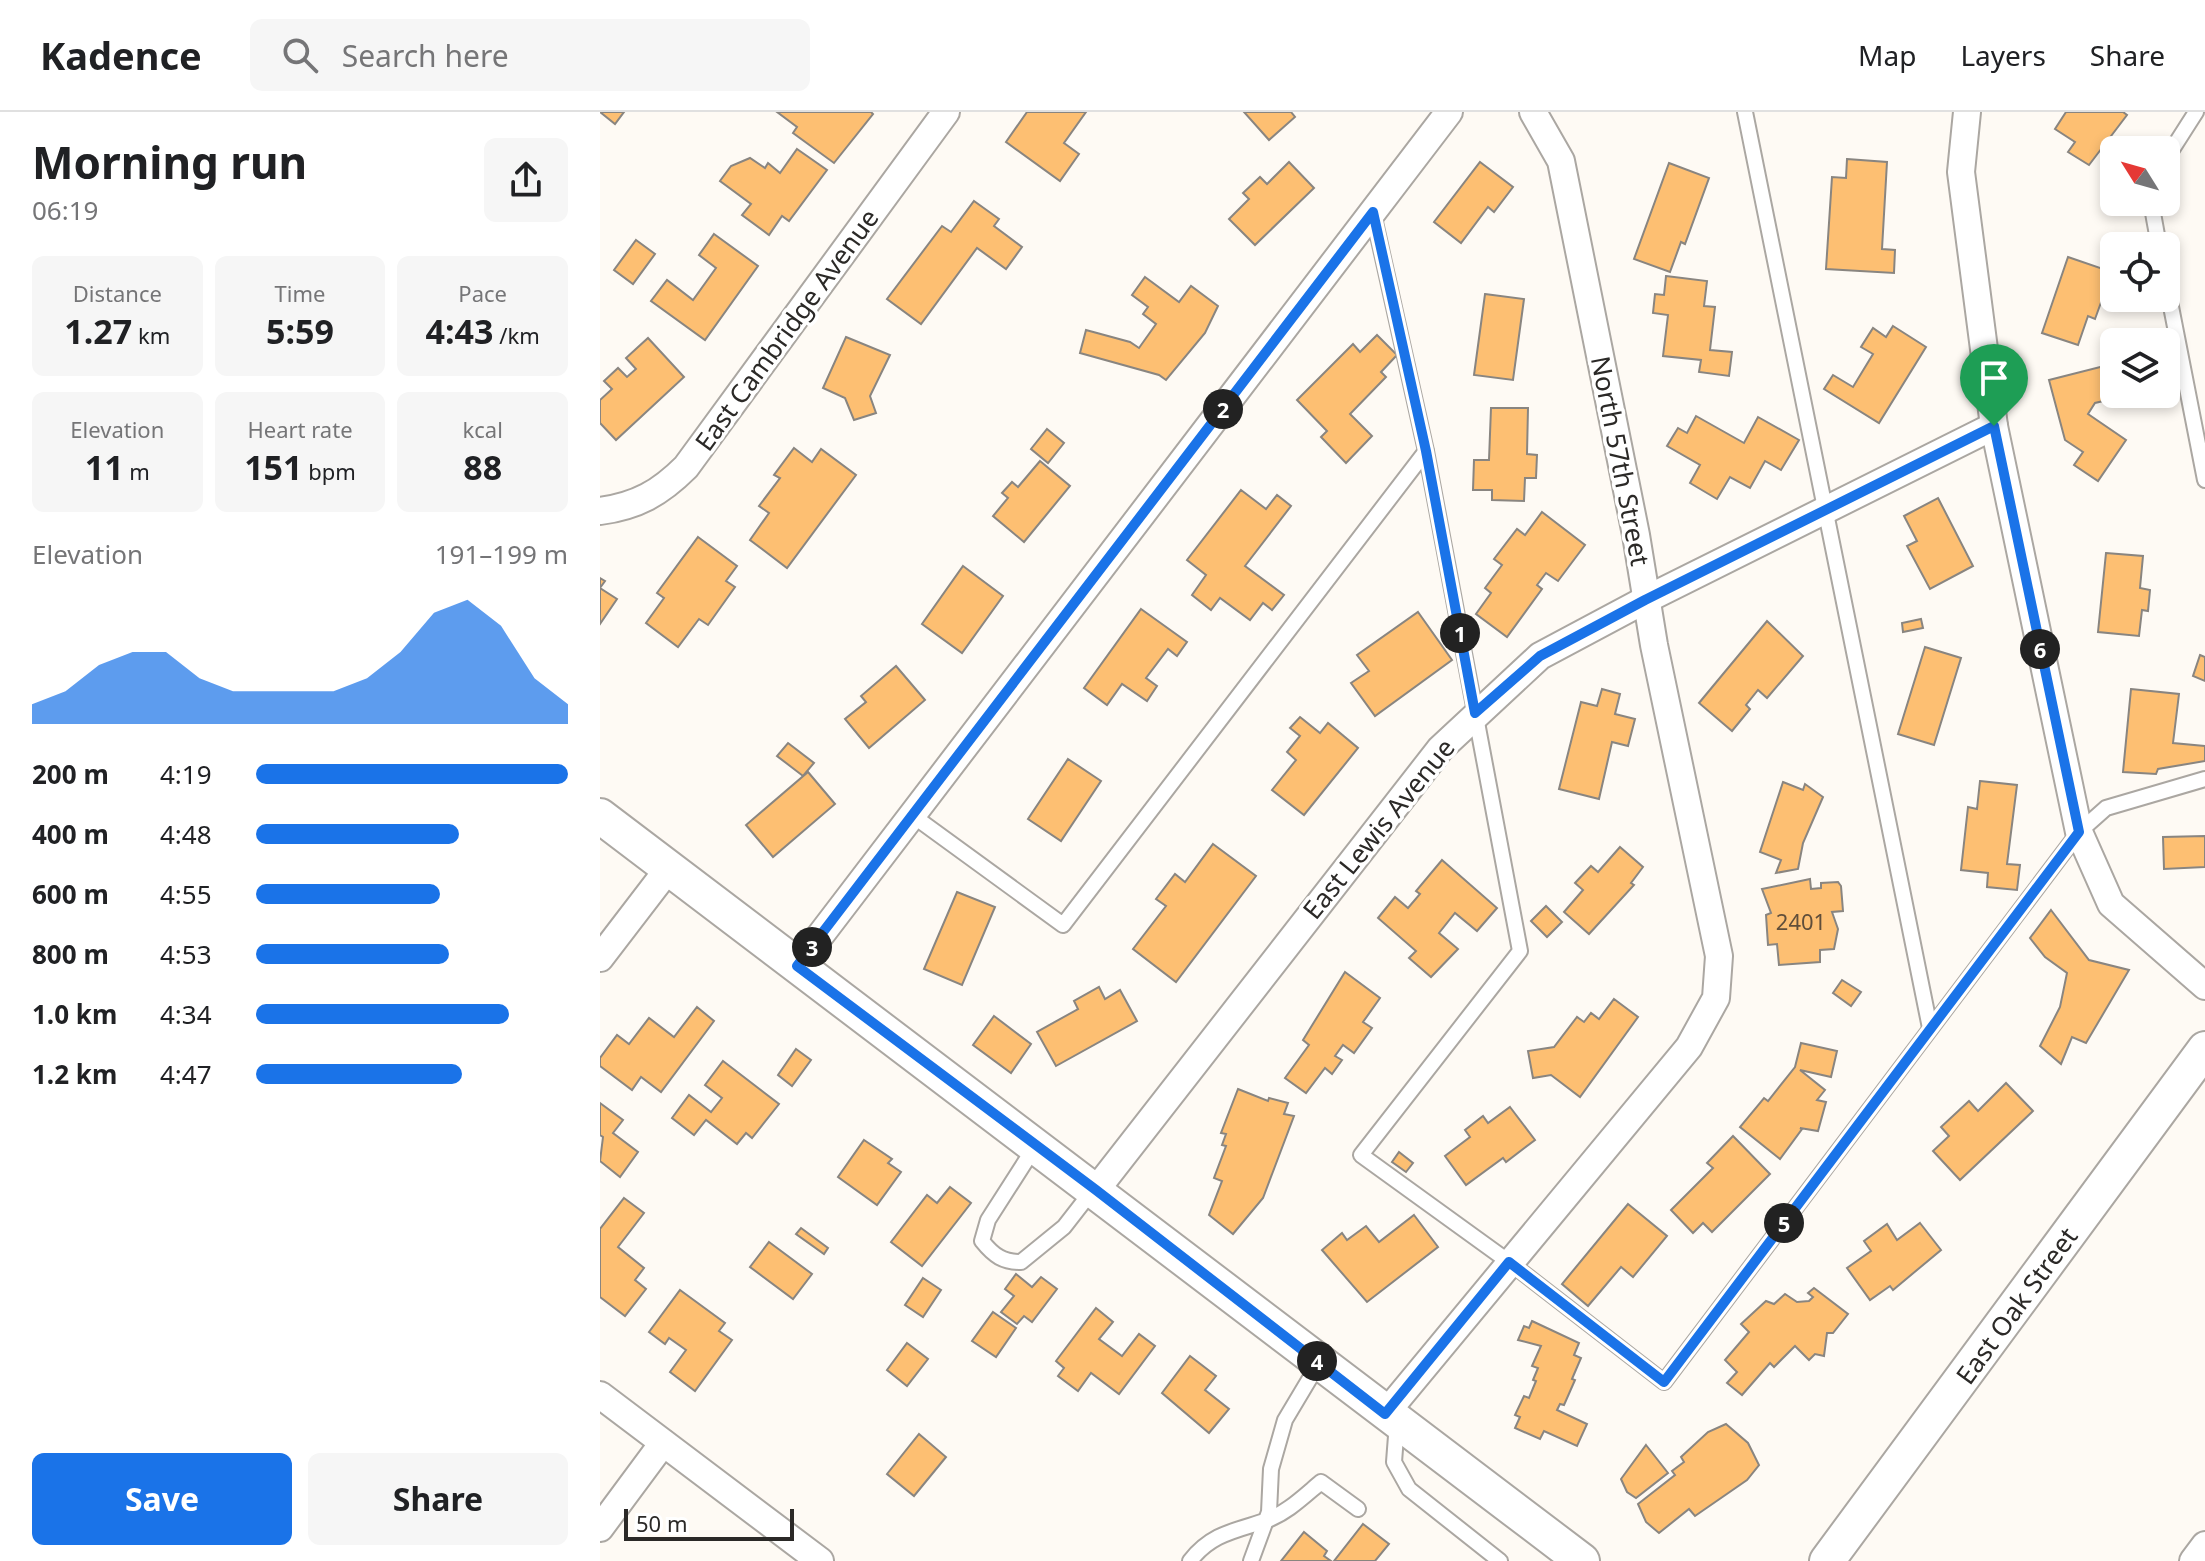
<!DOCTYPE html>
<meta charset="utf-8">
<style>
body{margin:0;font-family:"Noto Sans",sans-serif;background:#f6f6f6;color:#202124;height:100vh;display:flex;flex-direction:column;font-size:30px;white-space:nowrap}
*{box-sizing:border-box;margin:0}
p{font-size:26px;color:#757577}
.icon{flex:none;width:44px;height:44px;fill:none;stroke:currentColor;stroke-width:2;stroke-linecap:round;stroke-linejoin:round}
.map{position:relative;flex:1;overflow:hidden}
.details{display:flex;flex-direction:column;background:#fff;width:600px}
.details>*{flex:none}
.needle{width:52px;rotate:307deg}
.tools{position:absolute;left:1500px;top:24px;display:grid;gap:16px}
.tools a{display:grid;place-items:center;width:80px;height:80px;border-radius:12px;background:#fff;box-shadow:0 4px 12px #0003;font-size:40px}
.scale{position:absolute;left:24px;bottom:20px;width:170px;box-sizing:border-box;padding-left:8px;border:4px solid #2b2927;border-top:0;font-size:22px;line-height:28px;white-space:nowrap;color:#2b2927;-webkit-text-stroke:6px #fff;paint-order:stroke}
.pin{position:absolute;display:grid;place-items:center;width:68px;height:68px;color:#fff;margin:-82px -34px;border-radius:50% 50% 50% 0;rotate:-45deg;box-shadow:0 0 8px #0007}
.pin .icon{rotate:45deg}
.km{position:absolute;width:40px;height:40px;margin:-20px;border-radius:50%;background:#222;color:#fff;font-size:22px;line-height:40px;text-align:center}
.round{display:grid;place-items:center;flex:none;width:84px;height:84px;border-radius:12px;background:#f6f6f6}
.headline{display:flex;align-items:center;justify-content:space-between;height:136px;padding:0 32px}
h1{font-size:44px;font-weight:700;line-height:60px}
.stats{display:grid;grid-template-columns:repeat(3,1fr);gap:12px;height:136px;padding:8px 32px}
.stats div{display:grid;align-content:center;border-radius:12px;background:#f6f6f6;text-align:center}
.stats b{font-size:34px;font-weight:700}
.stats small{font-size:22px;font-weight:400}
.stats p{font-size:22px}
.chart{height:224px;padding:16px 32px}
.chart p{display:flex;justify-content:space-between}
.chart svg{width:100%;height:144px;margin-top:8px;fill:#1a73e8;opacity:.7}
.cta{display:flex;gap:16px;margin-top:auto;padding:16px 32px}
.cta a{flex:1;height:92px;border-radius:12px;background:#1a73e8;color:#fff;font-size:32px;font-weight:700;line-height:92px;text-align:center}
.cta a+a{background:#f6f6f6;color:#202124}
ul{padding:0 32px;list-style:none;font-size:26px}
li{display:grid;grid-template-columns:128px 96px 1fr;align-items:center;height:60px}
li i{height:20px;border-radius:10px;background:#1a73e8}
header{display:flex;align-items:center;gap:48px;box-sizing:border-box;height:112px;padding:0 40px;background:#fff;border-bottom:2px solid #e0e0e0}
header strong{font-size:38px}
nav{display:flex;gap:44px;margin-inline-start:auto;font-size:28px}
.search{width:560px;height:72px;background:#f6f6f6;display:flex;align-items:center;gap:20px;box-sizing:border-box;padding:0 28px;border-radius:12px;color:#757577;font-size:30px}
main{display:flex;flex:1;min-height:0}
.map>svg:first-child{display:block}
.building{fill:#fdbf72;stroke:#898580;stroke-width:2}
.lines{fill:none;stroke-linecap:round;stroke-linejoin:round}
.service-casing{stroke:#aba7a2;stroke-width:18}
.minor-casing{stroke:#aba7a2;stroke-width:30}
.tertiary-casing{stroke:#aba7a2;stroke-width:38}
.service{stroke:#fff;stroke-width:14}
.minor{stroke:#fff;stroke-width:26}
.tertiary{stroke:#fff;stroke-width:34}
.route-casing{stroke:#fff;stroke-width:16}
.route{stroke:#1a73e8;stroke-width:10}
.labels{text-anchor:middle;stroke-width:7;stroke-linejoin:round;paint-order:stroke}
.number-label{font-size:22px;fill:#604e3a}
.street-label{font-size:26px;fill:#2b2927;stroke:#fff}
</style>
<header>
<strong>Kadence</strong>
<div class="search"><svg class="icon" aria-label="search" viewBox="0 0 24 24"><circle cx="10" cy="10" r="6"/><path d="M15 15l6 6"/></svg>Search here</div>
<nav><a>Map</a><a>Layers</a><a>Share</a></nav>
</header>
<main>
<section class="details">
<div class="headline"><div><h1>Morning run</h1><p>06:19</p></div><a class="round"><svg class="icon" aria-label="share" viewBox="0 0 24 24"><path d="M12 15V3M7 8l5-5 5 5M5 13v7h14v-7"/></svg></a></div>
<div class="stats">
<div><p>Distance</p><b>1.27<small> km</small></b></div>
<div><p>Time</p><b>5:59</b></div>
<div><p>Pace</p><b>4:43<small> /km</small></b></div>
</div>
<div class="stats">
<div><p>Elevation</p><b>11<small> m</small></b></div>
<div><p>Heart rate</p><b>151<small> bpm</small></b></div>
<div><p>kcal</p><b>88</b></div>
</div>
<div class="chart"><p><span>Elevation</span>191–199 m</p>
<svg viewBox="0 0 160 44" preserveAspectRatio="none"><path d="M0 44V38L10 34L20 26L30 22L40 22L50 30L60 34L70 34L80 34L90 34L100 30L110 22L120 10L130 6L140 14L150 30L160 38V44z"/></svg>
</div>
<ul>
<li><b>200 m</b>4:19<i style="width:100%"></i></li>
<li><b>400 m</b>4:48<i style="width:65%"></i></li>
<li><b>600 m</b>4:55<i style="width:59%"></i></li>
<li><b>800 m</b>4:53<i style="width:62%"></i></li>
<li><b>1.0 km</b>4:34<i style="width:81%"></i></li>
<li><b>1.2 km</b>4:47<i style="width:66%"></i></li>
</ul>
<div class="cta"><a>Save</a><a>Share</a></div>
</section>
<div class="map">
<svg width="1605" height="1449" viewBox="0 0 1605 1449">
<rect width="100%" height="100%" fill="#fefaf4"/>
<g class="building">
<path d="M0,0H24L15,12Z"/>
<path d="M177,0H271L273,2L234,51L193,21L197,15Z"/>
<path d="M427,0H486L464,31L479,42L460,69L406,30Z"/>
<path d="M644,0H691L695,5L669,28Z"/>
<path d="M1466,0H1523L1527,3L1489,53L1468,40L1475,30L1455,17Z"/>
<path d="M197,37L227,58L189,109L182,104L169,123L142,103L151,92L120,69L131,54L150,46L165,56L168,51L180,61Z"/>
<path d="M1247,47L1287,50L1282,137L1295,138L1294,161L1226,157L1232,65L1246,66Z"/>
<path d="M689,50L714,76L655,133L629,107L649,87L643,81L660,65L667,72Z"/>
<path d="M880,50L913,75L894,100L888,95L861,131L834,110Z"/>
<path d="M1069,51L1109,66L1085,132L1081,130L1070,160L1034,147Z"/>
<path d="M374,89L399,107L394,114L422,135L406,157L377,136L321,212L287,187L342,114L351,120Z"/>
<path d="M114,122L158,154L105,228L51,189L67,168L93,188L116,156L99,143Z"/>
<path d="M36,128L55,142L33,172L14,158Z"/>
<path d="M1468,145L1512,160L1495,207L1488,204L1478,233L1442,221Z"/>
<path d="M1066,164L1107,169L1104,194L1115,195L1110,238L1132,240L1129,264L1099,260L1101,248L1063,244L1068,203L1053,201L1055,182L1064,183Z"/>
<path d="M545,165L579,190L591,174L618,194L605,221L566,268L559,263L480,241L486,218L530,230L539,236L556,212L543,202L548,195L532,183Z"/>
<path d="M885,182L924,187L913,268L874,263Z"/>
<path d="M1293,214L1326,235L1279,311L1224,277L1233,263L1253,275L1273,242L1261,235L1273,216L1286,225Z"/>
<path d="M777,223L797,243L781,260L786,265L750,302L772,324L746,351L721,325L727,319L697,288L753,232L760,240Z"/>
<path d="M246,225L290,243L270,284L276,301L254,308L245,286L223,276Z"/>
<path d="M48,226L84,265L16,328L0,311V288L12,277L4,269L18,256L27,265L36,257L26,246Z"/>
<path d="M1512,252L1514,282L1521,285L1495,291L1488,302L1526,328L1498,369L1474,353L1483,340L1465,328L1449,268Z"/>
<path d="M891,296H928L927,342L937,343L936,366H925L924,389L892,388V378H873L874,348H889Z"/>
<path d="M1096,304L1144,331L1158,305L1199,328L1181,358L1165,349L1150,376L1130,365L1117,387L1090,371L1100,353L1067,334L1078,316L1087,321Z"/>
<path d="M447,317L464,331L448,351L431,337Z"/>
<path d="M194,336L212,350L221,337L256,363L187,456L150,428L169,401L159,394L180,366L174,363Z"/>
<path d="M440,349L470,374L424,430L393,404L408,386L402,381L412,370L418,375Z"/>
<path d="M641,378L666,397L677,383L691,394L645,454L684,483L672,498L663,491L650,508L620,486L611,498L592,483L606,463L587,448Z"/>
<path d="M1338,386L1373,454L1330,477L1307,434L1317,429L1304,404Z"/>
<path d="M942,400L985,433L958,469L946,461L937,473L942,477L907,525L876,502L891,481L885,476L902,453L894,447L917,417L925,423Z"/>
<path d="M98,425L137,454L126,469L135,475L108,513L99,507L78,535L46,511L64,486L57,481Z"/>
<path d="M1506,441L1543,444L1540,476L1550,478L1548,499L1542,498L1539,524L1498,520Z"/>
<path d="M363,454L403,484L362,541L322,512Z"/>
<path d="M0,466L5,469L0,476L17,487L0,512Z"/>
<path d="M541,497L587,530L577,544L568,537L546,566L557,574L547,589L522,572L507,593L484,576Z"/>
<path d="M818,500L852,548L775,604L751,571L769,559L757,543Z"/>
<path d="M1321,507L1323,516L1303,520L1302,511Z"/>
<path d="M1167,509L1203,544L1167,586L1158,578L1146,593L1150,597L1132,619L1099,591Z"/>
<path d="M1325,535L1361,546L1334,633L1298,622Z"/>
<path d="M1600,543L1605,545V569L1593,564Z"/>
<path d="M296,554L325,588L269,636L245,607L266,590L261,584Z"/>
<path d="M1002,577L1020,582L1015,602L1035,607L1028,634L1012,630L999,687L959,677L981,590L997,594Z"/>
<path d="M1531,577L1579,582L1573,631L1605,634V649L1558,657L1556,662L1523,660Z"/>
<path d="M700,605L720,621L728,611L758,636L704,703L672,678L696,648L687,640L700,624L690,616Z"/>
<path d="M188,631L214,651L203,664L177,644Z"/>
<path d="M468,647L501,669L461,729L428,707Z"/>
<path d="M208,660L235,692L173,745L146,713Z"/>
<path d="M1380,669L1417,673L1407,752L1420,753L1417,778L1387,775L1388,761L1361,758L1368,695L1377,697Z"/>
<path d="M1183,670L1203,678L1205,672L1223,685L1203,731L1198,757L1176,761L1181,748L1160,740Z"/>
<path d="M1605,724V755L1564,757L1563,725Z"/>
<path d="M613,732L656,764L576,870L533,837L566,794L556,787L575,762L585,770Z"/>
<path d="M1020,735L1043,755L1031,771L1034,773L989,822L964,800L983,778L975,771L991,754L998,760Z"/>
<path d="M842,748L897,796L877,819L855,801L839,821L858,837L831,865L809,846L816,839L778,806L795,785L808,796L820,782L816,779Z"/>
<path d="M1210,767L1211,777L1221,776V771L1238,770L1241,774L1243,799L1232,800L1238,817L1234,837L1220,838V850L1179,853L1177,832L1168,833L1166,803L1171,801L1162,777Z"/>
<path d="M357,780L395,795L362,873L324,857Z"/>
<path d="M946,794L962,810L947,825L931,809Z"/>
<path d="M1451,798L1489,848L1529,858L1486,931L1472,925L1461,952L1440,934L1460,895L1467,861L1445,845L1430,826Z"/>
<path d="M745,860L780,886L763,910L772,916L754,941L743,933L735,944L742,948L732,962L725,956L706,981L685,966L709,933L703,928Z"/>
<path d="M1242,868L1261,880L1251,894L1233,881Z"/>
<path d="M499,875L505,887L520,878L537,909L456,954L437,920L478,897L474,889Z"/>
<path d="M1014,887L1038,905L980,985L951,963L933,966L928,939L954,935L977,905L984,910L991,901L999,907Z"/>
<path d="M97,895L114,909L61,980L41,965L32,978L0,954V946L17,923L29,932L49,906L74,925Z"/>
<path d="M394,904L431,932L411,961L373,933Z"/>
<path d="M1201,931L1237,939L1231,965L1200,958L1225,978L1217,988L1226,990L1218,1019L1200,1016L1202,1017L1180,1047L1140,1015L1164,986L1168,989L1195,955Z"/>
<path d="M196,937L211,948L192,974L178,963Z"/>
<path d="M123,949L179,992L152,1026L146,1021L137,1032L106,1008L94,1023L72,1006L89,983L111,1000L122,986L105,973Z"/>
<path d="M1406,971L1433,999L1360,1068L1333,1039L1349,1024L1341,1015L1369,989L1378,999Z"/>
<path d="M638,977L668,989L669,986L688,991L684,1002L694,1004L663,1086L633,1122L609,1103L622,1069L614,1066L626,1034L622,1033L626,1022L621,1021Z"/>
<path d="M0,991L23,1008L13,1021L38,1040L20,1065L0,1049L3,1025L0,1023Z"/>
<path d="M910,995L935,1028L906,1050L903,1046L866,1073L845,1044L870,1025L865,1018L883,1004L888,1011Z"/>
<path d="M1133,1024L1170,1062L1112,1120L1103,1111L1093,1121L1071,1098L1113,1056L1107,1051Z"/>
<path d="M264,1028L292,1047L288,1051L301,1060L277,1093L238,1065Z"/>
<path d="M799,1040L813,1051L806,1060L792,1050Z"/>
<path d="M350,1075L371,1091L322,1154L291,1130L327,1083L337,1091Z"/>
<path d="M24,1086L44,1101L18,1135L44,1156L35,1168L46,1177L25,1204L0,1185V1117Z"/>
<path d="M1028,1092L1067,1124L1033,1165L1021,1155L988,1194L962,1172Z"/>
<path d="M814,1103L838,1135L767,1190L722,1138L742,1121L747,1128L766,1114L779,1130Z"/>
<path d="M1320,1111L1341,1138L1293,1178L1290,1174L1270,1188L1247,1156L1271,1139L1264,1129L1287,1112L1297,1128Z"/>
<path d="M201,1116L228,1136L224,1142L196,1122Z"/>
<path d="M169,1130L212,1162L193,1187L150,1155Z"/>
<path d="M416,1162L432,1175L441,1165L457,1177L432,1210L424,1204L417,1212L401,1200L414,1184L405,1177Z"/>
<path d="M323,1166L341,1178L323,1205L305,1193Z"/>
<path d="M1214,1176L1248,1202L1233,1221H1227L1224,1244L1215,1242L1209,1248L1195,1234L1174,1255L1170,1251L1142,1283L1127,1271L1137,1260L1125,1248L1149,1220L1141,1212L1166,1189L1174,1192L1185,1182L1197,1190L1209,1189L1213,1185L1208,1181Z"/>
<path d="M80,1178L125,1211L119,1219L132,1228L95,1279L70,1260L86,1238L69,1226L65,1232L49,1220Z"/>
<path d="M496,1196L513,1210L499,1227L522,1244L539,1222L555,1234L519,1282L491,1261L478,1279L458,1264L464,1256L456,1249Z"/>
<path d="M393,1200L416,1216L396,1245L372,1229Z"/>
<path d="M932,1209L979,1231L974,1243L981,1246L972,1267L975,1268L964,1293L960,1292L957,1298L987,1312L977,1334L944,1319L940,1327L915,1316L920,1305L915,1303L924,1284L929,1286L936,1269L933,1268L938,1256L932,1254L941,1234L918,1228L924,1214L929,1216Z"/>
<path d="M307,1231L328,1247L307,1274L287,1258Z"/>
<path d="M590,1244L616,1264L605,1278L629,1297L609,1321L562,1281Z"/>
<path d="M1126,1312L1148,1331L1159,1353L1147,1368L1095,1404L1089,1397L1059,1421L1046,1410L1038,1392L1075,1363L1072,1359L1084,1350L1081,1345L1108,1320Z"/>
<path d="M319,1322L346,1345L314,1384L287,1362Z"/>
<path d="M1046,1333L1068,1361L1036,1386L1027,1380L1021,1367Z"/>
<path d="M763,1412L789,1432L775,1449H734Z"/>
<path d="M704,1420L727,1439L724,1444L731,1449H681Z"/>
</g>
<g class="lines">
<g class="service-casing">
<g id="service">
<path d="M1145,0L1330,916"/>
<path d="M1566,47L1596,0"/>
<path d="M1551,90L1559,134"/>
<path d="M773,101L826,339L920,839L761,1043L909,1150L1064,1270L1479,720L1506,696L1605,667"/>
<path d="M1566,169L1605,368"/>
<path d="M312,703L463,813L826,339"/>
<path d="M436,1033L388,1108L382,1129C394,1144 403,1150 421,1150L464,1115L492,1079"/>
<path d="M797,1311L794,1350L809,1377L900,1449"/>
<path d="M590,1449C611,1422 634,1419 665,1409C687,1401 703,1385 721,1370L758,1397"/>
<path d="M651,1449L669,1400L671,1357L685,1308L719,1251"/>
</g>
</g>
<g class="minor-casing">
<g id="minor">
<path d="M1367,0L1361,60L1394,314L1479,720L1511,792L1605,874"/>
<path d="M0,399C37,394 60,381 86,355L346,0"/>
<path d="M0,846L69,756"/>
<path d="M197,854L849,0"/>
<path d="M496,1078L840,637L940,544L1045,488L1394,314"/>
<path d="M0,1283L220,1449"/>
<path d="M785,1302L1089,935L1116,886L1119,844L1054,533L1036,423L961,49L933,0"/>
<path d="M0,1416L63,1331"/>
<path d="M1593,1449L1605,1433"/>
</g>
</g>
<g class="tertiary-casing">
<g id="tertiary">
<path d="M0,704L982,1449"/>
<path d="M1227,1449L1605,937"/>
</g>
</g>
<use href="#service" class="service"/>
<use href="#minor" class="minor"/>
<use href="#tertiary" class="tertiary"/>
</g>
<g class="lines">
<g class="route-casing">
<path id="route" d="M773,100L826,339L875,601L940,544L1045,488L1394,314L1479,720L1064,1270L909,1150L785,1302L496,1078L197,854Z"/>
</g>
<use href="#route" class="route"/>
</g>
<g class="labels">
<g class="number-label">
<text x="1201" y="818">2401</text>
</g>
<g class="street-label">
<text transform="translate(187 218) rotate(-54)" y="9">East Cambridge Avenue</text>
<text transform="translate(1020 349) rotate(79)" y="9">North 57th Street</text>
<text transform="translate(779 717) rotate(-51)" y="9">East Lewis Avenue</text>
<text transform="translate(1417 1194) rotate(-54)" y="9">East Oak Street</text>
</g>
</g>
</svg>
<div class="tools">
<a><svg class="needle" viewBox="-14 -14 28 28"><path d="M0-13l5 13h-10z" fill="#e53935"/><path d="M0 13l5-13h-10z" fill="#757577"/></svg></a>
<a><svg class="icon" aria-label="locate" viewBox="0 0 24 24"><circle cx="12" cy="12" r="6"/><path d="M12 2v4M12 18v4M2 12h4M18 12h4"/></svg></a>
<a><svg class="icon" aria-label="layers" viewBox="0 0 24 24"><path d="M12 4l9 5-9 5-9-5zM3 14l9 5 9-5"/></svg></a>
</div>
<div class="scale">50 m</div>
<div class="pin" style="left:1394px;top:314px;background:#1e9e55"><svg class="icon" aria-label="arrive" viewBox="0 0 24 24"><path d="M6 21V4h12l-3 4 3 4H6"/></svg></div>
<b class="km" style="left:860px;top:521px">1</b>
<b class="km" style="left:623px;top:297px">2</b>
<b class="km" style="left:212px;top:835px">3</b>
<b class="km" style="left:717px;top:1249px">4</b>
<b class="km" style="left:1184px;top:1111px">5</b>
<b class="km" style="left:1440px;top:537px">6</b>
</div>
</main>
